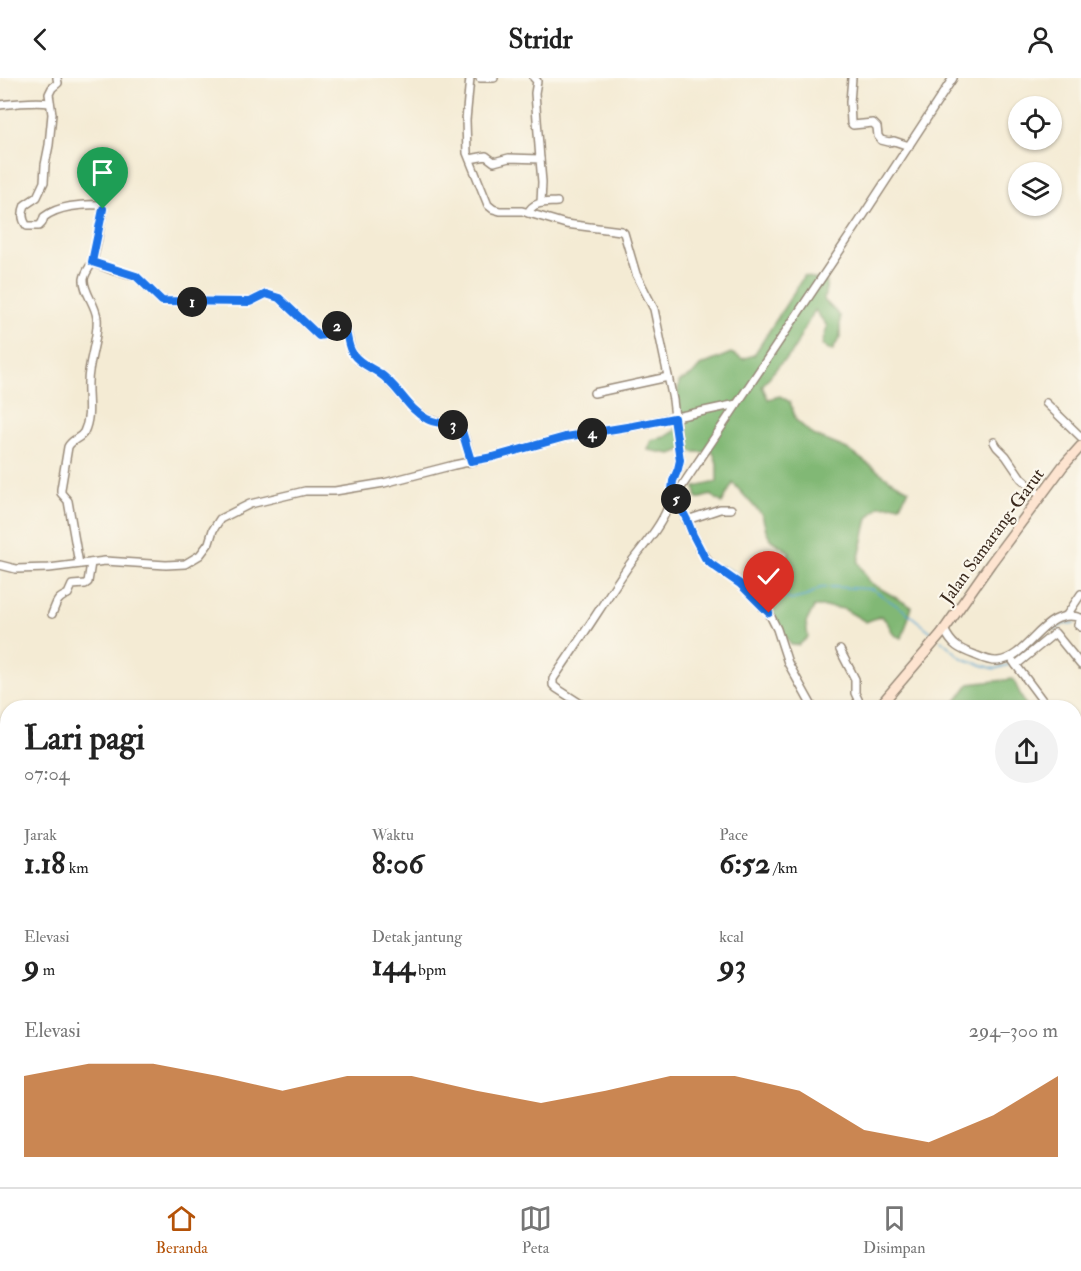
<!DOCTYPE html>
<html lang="id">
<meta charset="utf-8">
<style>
body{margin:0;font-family:"IM FELL Double Pica",serif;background:#f2f2f2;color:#222;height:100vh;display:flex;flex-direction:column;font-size:22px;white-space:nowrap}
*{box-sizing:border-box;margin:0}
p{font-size:20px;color:#767676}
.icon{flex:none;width:33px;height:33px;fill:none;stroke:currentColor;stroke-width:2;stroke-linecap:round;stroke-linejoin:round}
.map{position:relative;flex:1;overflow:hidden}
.side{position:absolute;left:0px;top:622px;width:1082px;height:488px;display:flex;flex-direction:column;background:#fff;border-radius:24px 24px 0 0;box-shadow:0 2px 4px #0004}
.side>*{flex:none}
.tools{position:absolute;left:1008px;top:18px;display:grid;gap:12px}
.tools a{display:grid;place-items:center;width:54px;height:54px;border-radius:50%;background:#fff;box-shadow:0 2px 4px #0004;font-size:30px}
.pin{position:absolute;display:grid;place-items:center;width:51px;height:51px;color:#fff;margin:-62px -26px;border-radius:50% 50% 50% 0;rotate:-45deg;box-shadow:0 0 6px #0007}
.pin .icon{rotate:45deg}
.km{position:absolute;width:30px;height:30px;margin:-15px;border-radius:50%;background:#222;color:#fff;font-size:16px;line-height:30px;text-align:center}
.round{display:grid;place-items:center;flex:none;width:63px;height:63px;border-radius:32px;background:#f2f2f2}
.summary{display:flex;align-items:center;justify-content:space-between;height:102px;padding:0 24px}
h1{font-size:33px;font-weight:800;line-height:45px}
.figures{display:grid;grid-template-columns:repeat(3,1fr);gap:9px;height:102px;padding:6px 24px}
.figures div{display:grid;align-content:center}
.figures b{font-size:30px;font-weight:800}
.figures small{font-size:16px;font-weight:400}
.figures p{font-size:16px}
.chart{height:168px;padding:12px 24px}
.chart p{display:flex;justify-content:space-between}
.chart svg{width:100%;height:108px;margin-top:6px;fill:#b45309;opacity:.7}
header{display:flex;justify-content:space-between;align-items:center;height:78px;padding:0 24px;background:#fff;font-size:27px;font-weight:800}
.menu{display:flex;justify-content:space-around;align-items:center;height:84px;border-top:2px solid #e0e0e0;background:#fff;font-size:16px;color:#767676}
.menu a{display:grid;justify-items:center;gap:3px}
.menu .on{color:#b45309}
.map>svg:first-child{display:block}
.forest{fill:#81b874;stroke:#5e7149;stroke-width:1.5}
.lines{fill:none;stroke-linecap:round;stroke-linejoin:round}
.stream{stroke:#5ba6d3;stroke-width:1.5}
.street-casing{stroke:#988a79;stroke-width:10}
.secondary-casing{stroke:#988a79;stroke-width:12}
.street{stroke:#fff;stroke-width:7}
.secondary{stroke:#fde4d0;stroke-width:9}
.route-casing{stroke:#fff;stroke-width:12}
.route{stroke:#1a73e8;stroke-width:8}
.labels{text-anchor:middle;stroke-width:4.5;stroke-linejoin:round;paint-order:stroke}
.street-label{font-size:18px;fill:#3b2a1e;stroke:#fbf7ec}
</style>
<header><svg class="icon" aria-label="back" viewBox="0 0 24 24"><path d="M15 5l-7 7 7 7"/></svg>Stridr<svg class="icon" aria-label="person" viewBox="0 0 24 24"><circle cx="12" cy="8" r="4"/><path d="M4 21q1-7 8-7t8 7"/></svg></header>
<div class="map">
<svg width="1081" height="1109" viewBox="0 0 1081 1109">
<rect width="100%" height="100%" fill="#fbf7ec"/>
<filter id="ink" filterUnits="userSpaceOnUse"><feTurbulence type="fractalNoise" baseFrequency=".0167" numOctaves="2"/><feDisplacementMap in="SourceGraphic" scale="12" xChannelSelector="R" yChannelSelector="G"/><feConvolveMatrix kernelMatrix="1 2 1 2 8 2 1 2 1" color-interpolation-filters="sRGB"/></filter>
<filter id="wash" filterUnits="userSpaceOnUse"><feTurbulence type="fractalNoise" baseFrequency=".008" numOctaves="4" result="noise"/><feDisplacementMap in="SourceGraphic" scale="24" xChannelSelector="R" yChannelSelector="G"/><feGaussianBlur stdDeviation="1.35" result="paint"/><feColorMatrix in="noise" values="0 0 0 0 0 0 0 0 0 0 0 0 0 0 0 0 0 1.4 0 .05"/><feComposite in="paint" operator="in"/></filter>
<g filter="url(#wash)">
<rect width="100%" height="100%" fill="#f4ebd4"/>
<g class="forest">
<path d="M804,198L827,204L824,222L840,238V259L832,273L822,267L827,248L815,232L802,255L792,275L779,287L762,308L768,321L780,318L790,324L796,342L813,357L847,371L892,403L909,412L900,427L879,428L868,440L858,484L869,504L912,529L902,560L894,557L887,544L881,538L866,544L844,531L830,529H814L806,545L808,559L799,567H791L758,515C771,504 781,488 790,474L771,462L766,452L762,437L733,405L722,425L711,417L697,421L695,409L717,404V385L713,374H694L684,371L671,376L648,372L651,362L665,359L676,352L677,325L679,304L692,297L700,288L731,275L743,281L754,277Z"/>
<path d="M1013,601L1027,630H951L969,606Z"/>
</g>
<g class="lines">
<g class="stream">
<path d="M720,488L734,494L755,508L791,522L807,518L820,510L832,509L872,511L905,533L935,557"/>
<path d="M1055,552L1064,546L1075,545"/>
<path d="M941,562L962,580L975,585L995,591L1011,586"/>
</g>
</g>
</g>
<g filter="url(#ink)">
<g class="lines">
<g class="street-casing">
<g id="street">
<path d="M57,0L58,5L52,10L49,16L52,36L49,67L45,87L44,104L37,119L25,127C22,134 22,142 27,148H39L42,145L44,139C58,128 82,126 100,127L103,131C100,146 97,171 92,185C89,190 85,195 84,201C83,213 96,227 97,240C99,259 88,284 88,304C87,321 92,337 84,354C80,361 72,361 68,369L61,411V415L68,423L79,486"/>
<path d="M470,0L466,42L467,75L488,127L493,131L500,133H522L566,146L621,153L624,155L636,196L654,231L673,322L680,382L678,391L673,403L672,412L700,471L711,486L740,506L769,535L777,551L788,585L813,630"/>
<path d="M480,0H494"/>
<path d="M534,0L537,3L535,15L540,81"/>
<path d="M852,0L850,24L851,45L853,47L873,45L877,49L878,58L881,62L889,64L894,63L909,68"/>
<path d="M0,27C17,25 33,23 50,25"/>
<path d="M470,81L486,78L494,84L509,80L540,81L542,104L541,125"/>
<path d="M528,135C533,123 546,125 557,124"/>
<path d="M92,184L115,193L136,198L162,223L250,224L266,216L279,220L319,258C330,258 333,247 342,245C352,258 345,270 358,282C365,289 374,291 382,297C398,310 408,332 428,341C436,345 457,346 462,353C465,358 469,376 471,383"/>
<path d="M594,315L668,299"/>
<path d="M1046,325L1081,359"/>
<path d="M994,364L997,369L1006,378L1021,400L1041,418"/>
<path d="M687,442L720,431H731"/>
<path d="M0,487L16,491L49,490L105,483L166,487L185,486L200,477L209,465L213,452L220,441L250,426L305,413H335L384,405L454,387L493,379L565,359L634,348L737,326"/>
<path d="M52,536C57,524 56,521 68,516L72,507L85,506L88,504L91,485"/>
<path d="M1067,537L1081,516"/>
<path d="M1081,542L1078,547L1081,549"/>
<path d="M944,551C952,568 959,571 975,577C982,580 990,584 998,583C1030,580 1044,527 1081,540"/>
<path d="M840,572L855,601V615L862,630"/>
<path d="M1013,583L1048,630"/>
<path d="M1016,587L1055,555L1081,587"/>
<path d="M587,630L556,610L553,607V601C579,564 602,527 627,490C641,470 659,452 668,429L859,144L953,0"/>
<path d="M1074,663L1081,657"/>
<path d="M1074,665L1081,673"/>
<path d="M1074,696L1075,697"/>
<path d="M1074,722L1078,720"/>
<path d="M1074,745L1081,742"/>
<path d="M1074,769L1078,784"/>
<path d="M1074,869H1081"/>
<path d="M0,886L8,885"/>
<path d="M1074,907L1081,906"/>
<path d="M1074,931L1081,930"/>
<path d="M1074,957H1081"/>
<path d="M1074,979H1081"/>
<path d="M1074,1046L1081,1045"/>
<path d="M269,1102V1109"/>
<path d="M310,1102V1109"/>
<path d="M378,1102L379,1109"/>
<path d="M421,1102L438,1109"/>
<path d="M484,1102L502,1109"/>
<path d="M550,1102L568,1109"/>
<path d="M621,1102L640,1109"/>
<path d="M742,1102L746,1109"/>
<path d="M749,1102L753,1109"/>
<path d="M815,1102L816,1109"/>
<path d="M846,1102L847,1109"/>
<path d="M1017,1102L1018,1109"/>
<path d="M782,1107L806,1102"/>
<path d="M936,1107L996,1102"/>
<path d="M715,1108L738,1103"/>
<path d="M415,1109L417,1102"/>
<path d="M514,1109L516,1102"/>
<path d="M609,1109L610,1102"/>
<path d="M864,1109L898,1103"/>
</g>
</g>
<g class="secondary-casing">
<g id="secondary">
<path d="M878,630L941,556L991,485L1063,388L1081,368"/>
<path d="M194,1109L198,1102"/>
</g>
</g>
<use href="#street" class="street"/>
<use href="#secondary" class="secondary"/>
</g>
</g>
<g class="lines" filter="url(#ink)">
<g class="route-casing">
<path id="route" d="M103,131L92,184L136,198L162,223L250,224L266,216L279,220L319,258C330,258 333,247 342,245C349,254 346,267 353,276C360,286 370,289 379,295C398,307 407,331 427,341C438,347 452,344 462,353L471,383L493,379L565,359L633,348L674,340L680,382L678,391L673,403L672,412L687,442L693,457L705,480L711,486L740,506L769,535"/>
</g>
<use href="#route" class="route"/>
</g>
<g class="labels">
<g class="street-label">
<text transform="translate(992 458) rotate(-54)" y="6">Jalan Samarang-Garut</text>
</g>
</g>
</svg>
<div class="tools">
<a><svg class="icon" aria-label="locate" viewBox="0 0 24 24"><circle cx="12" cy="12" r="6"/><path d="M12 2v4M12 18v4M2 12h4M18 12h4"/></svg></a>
<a><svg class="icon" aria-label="layers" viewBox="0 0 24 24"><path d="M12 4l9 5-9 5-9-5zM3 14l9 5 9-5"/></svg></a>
</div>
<div class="pin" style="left:103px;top:131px;background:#1e9e55"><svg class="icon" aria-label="arrive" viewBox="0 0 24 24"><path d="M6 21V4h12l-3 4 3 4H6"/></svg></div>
<div class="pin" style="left:769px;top:535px;background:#d93025"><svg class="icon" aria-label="check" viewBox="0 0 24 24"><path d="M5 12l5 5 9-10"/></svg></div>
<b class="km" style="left:192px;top:224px">1</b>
<b class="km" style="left:337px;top:248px">2</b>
<b class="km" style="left:453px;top:347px">3</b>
<b class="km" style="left:592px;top:355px">4</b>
<b class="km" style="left:676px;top:421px">5</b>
<section class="side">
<div class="summary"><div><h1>Lari pagi</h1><p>07:04</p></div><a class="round"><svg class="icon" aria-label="share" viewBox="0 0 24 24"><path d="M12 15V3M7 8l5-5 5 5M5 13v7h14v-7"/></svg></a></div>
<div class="figures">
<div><p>Jarak</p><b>1.18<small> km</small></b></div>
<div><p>Waktu</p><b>8:06</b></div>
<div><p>Pace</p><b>6:52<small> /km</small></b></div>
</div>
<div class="figures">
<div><p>Elevasi</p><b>9<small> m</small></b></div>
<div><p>Detak jantung</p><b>144<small> bpm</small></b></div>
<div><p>kcal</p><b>93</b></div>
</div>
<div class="chart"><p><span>Elevasi</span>294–300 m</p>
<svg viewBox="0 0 160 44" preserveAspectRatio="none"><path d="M0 44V11L10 6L20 6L30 11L40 17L50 11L60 11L70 17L80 22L90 17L100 11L110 11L120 17L130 33L140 38L150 27L160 11V44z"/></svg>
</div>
</section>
</div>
<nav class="menu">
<a class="on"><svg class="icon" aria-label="home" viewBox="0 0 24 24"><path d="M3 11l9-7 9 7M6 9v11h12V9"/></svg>Beranda</a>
<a><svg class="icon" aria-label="map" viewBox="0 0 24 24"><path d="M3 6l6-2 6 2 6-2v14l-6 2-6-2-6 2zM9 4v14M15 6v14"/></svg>Peta</a>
<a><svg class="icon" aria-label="saved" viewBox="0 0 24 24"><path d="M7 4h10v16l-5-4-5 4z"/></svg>Disimpan</a>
</nav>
